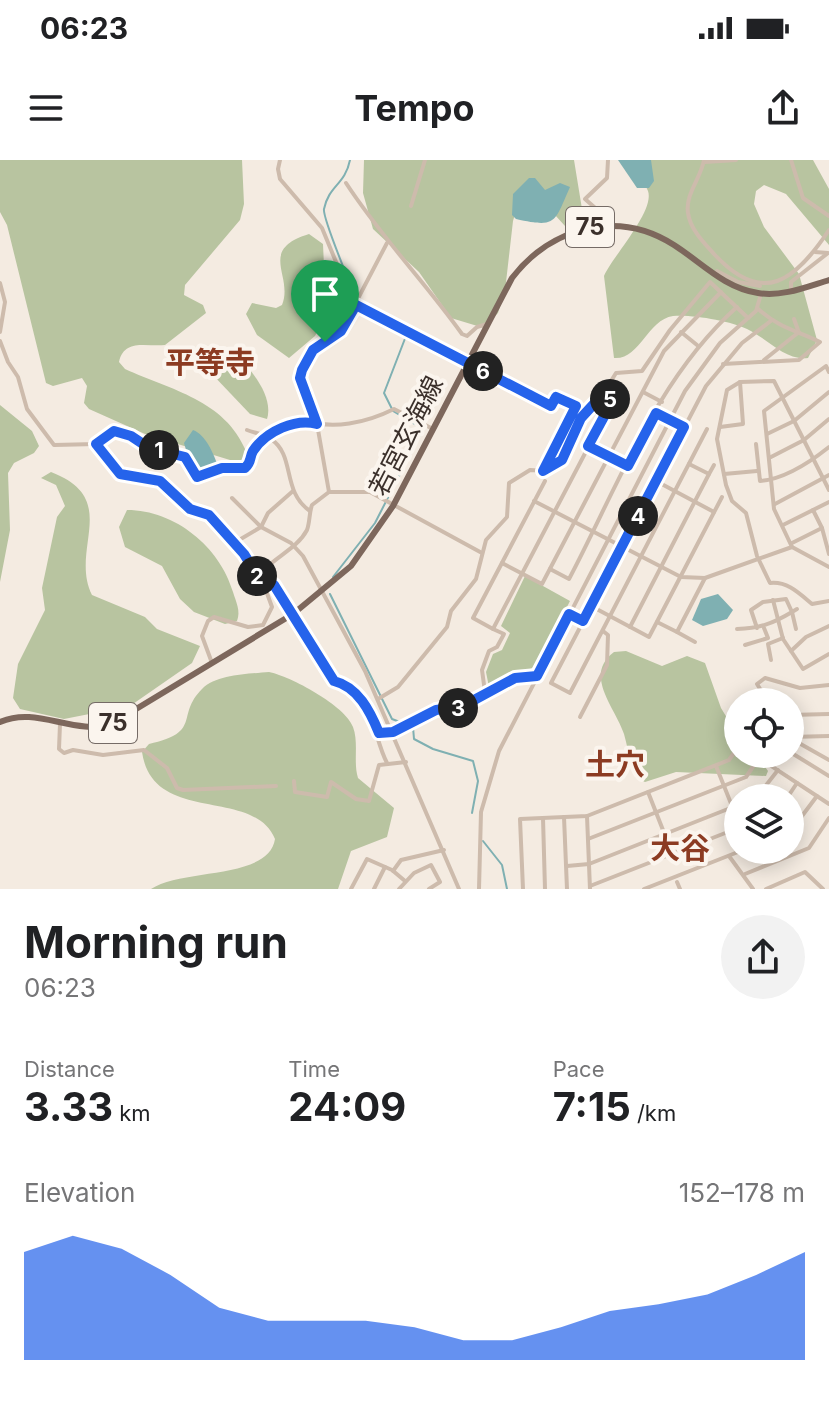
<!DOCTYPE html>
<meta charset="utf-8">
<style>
body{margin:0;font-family:Inter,"Noto Sans JP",sans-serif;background:#f2f2f2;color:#202124;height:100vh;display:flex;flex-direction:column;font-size:30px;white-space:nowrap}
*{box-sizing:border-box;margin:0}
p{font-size:26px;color:#757577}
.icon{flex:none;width:44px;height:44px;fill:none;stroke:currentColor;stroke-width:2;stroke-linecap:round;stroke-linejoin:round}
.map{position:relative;height:729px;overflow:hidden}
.details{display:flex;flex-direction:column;background:#fff;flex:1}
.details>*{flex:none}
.controls{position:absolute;left:724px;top:528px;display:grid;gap:16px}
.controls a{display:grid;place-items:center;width:80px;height:80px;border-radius:50%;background:#fff;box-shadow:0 4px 20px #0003;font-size:40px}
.pin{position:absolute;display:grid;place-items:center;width:68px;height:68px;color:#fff;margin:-82px -34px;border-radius:50% 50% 50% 0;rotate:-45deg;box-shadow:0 0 8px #0007}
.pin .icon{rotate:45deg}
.km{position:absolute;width:40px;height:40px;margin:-20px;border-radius:50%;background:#222;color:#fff;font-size:22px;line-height:40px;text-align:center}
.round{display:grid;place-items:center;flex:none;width:84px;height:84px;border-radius:42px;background:#f2f2f2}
.head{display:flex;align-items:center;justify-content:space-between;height:136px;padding:0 24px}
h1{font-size:44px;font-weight:700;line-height:60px}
.stats{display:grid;grid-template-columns:repeat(3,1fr);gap:12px;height:136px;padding:8px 24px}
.stats div{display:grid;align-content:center}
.stats b{font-size:40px;font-weight:700}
.stats small{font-size:22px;font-weight:400}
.stats p{font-size:22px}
.chart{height:224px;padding:16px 24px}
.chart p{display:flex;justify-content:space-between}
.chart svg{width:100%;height:144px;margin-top:8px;fill:#2563eb;opacity:.7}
.status{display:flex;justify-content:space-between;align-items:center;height:56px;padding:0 40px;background:#fff;direction:ltr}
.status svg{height:22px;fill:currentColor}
header{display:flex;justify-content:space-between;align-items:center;height:104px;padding:0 24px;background:#fff;font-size:36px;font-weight:700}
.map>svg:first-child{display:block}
.green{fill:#b8c4a0}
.water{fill:#7fb0b2}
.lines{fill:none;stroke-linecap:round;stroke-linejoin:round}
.stream{stroke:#7fb0b2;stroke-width:2}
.minor{stroke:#cdbbac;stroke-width:4}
.major{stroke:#7d675c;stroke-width:6}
.route-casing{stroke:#fff;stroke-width:16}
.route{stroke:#2563eb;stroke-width:10}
.labels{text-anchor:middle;stroke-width:8;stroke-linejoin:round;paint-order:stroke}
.shield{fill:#fbf5ee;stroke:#756b66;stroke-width:2}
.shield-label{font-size:24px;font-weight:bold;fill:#3b302b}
.street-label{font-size:26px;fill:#3b302b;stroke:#fbf5ee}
.quarter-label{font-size:30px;font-weight:bold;fill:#8c3b22;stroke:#fbf5ee}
</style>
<div class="status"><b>06:23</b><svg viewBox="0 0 49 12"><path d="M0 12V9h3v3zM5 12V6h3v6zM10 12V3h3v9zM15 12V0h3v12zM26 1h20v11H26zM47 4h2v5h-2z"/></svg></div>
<header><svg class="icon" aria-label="menu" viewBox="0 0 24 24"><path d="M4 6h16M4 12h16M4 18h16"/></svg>Tempo<svg class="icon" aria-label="share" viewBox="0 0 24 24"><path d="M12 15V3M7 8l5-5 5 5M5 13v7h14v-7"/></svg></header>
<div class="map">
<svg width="829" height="729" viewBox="0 0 829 729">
<rect width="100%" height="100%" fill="#f4ebe1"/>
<g class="green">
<path d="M0,0H242L244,44L240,60L185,125L184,135L203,145L206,153L165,185C147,187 124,178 119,202L125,209C171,230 225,240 246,291L243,304L145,274L89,249L84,243L87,226L82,218L53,226L46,223L7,65L0,52Z"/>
<path d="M364,0H574L582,49L591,60V69L587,72L565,66L555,55L518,44L513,61L505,131L498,153L484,168L451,158L419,112L373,69L363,33Z"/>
<path d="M625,0H813L829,29V85L786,34L764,25L756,31L754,44L764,67L799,114L817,180L808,198C785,201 767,178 747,169C731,161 691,154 673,156C647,160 640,200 614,198L604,116C612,97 655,51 648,31C644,20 632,9 625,0Z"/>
<path d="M309,74L323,84L324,106L335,137L315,176L289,198L257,175L246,154L252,143L276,148L282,145C294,116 257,90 309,74Z"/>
<path d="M221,187C244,197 275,234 267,259L250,254L211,213L207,205L214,188Z"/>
<path d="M0,245L32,271L39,286L34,293L14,303L8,313L10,370L0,422Z"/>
<path d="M51,312C122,339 69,389 92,435L145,457L157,469L200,486L192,503L130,546L64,559L20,549L13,538L18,504L45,450L42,428L57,357L65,346L56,325L41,318Z"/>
<path d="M127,350C175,350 220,387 233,432C236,442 241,451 237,461L225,464L194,452L180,439L162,406L125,387L119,367Z"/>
<path d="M525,416L570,441L537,506L489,527L486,512L493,494L502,490L510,473L501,466Z"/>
<path d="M626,491L662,506L687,496L705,503L721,548L738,576V594H756L768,611L766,616L676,612L645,622L636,618C630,604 628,588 624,574C615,547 583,515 614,492Z"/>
<path d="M269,512C290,516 346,546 353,567C359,583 353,602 358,618L394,648L387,677L351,691L338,729H151C182,708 269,720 275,679C253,626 153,666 142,592L149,584C203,572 175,556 202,529C217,514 249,514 269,512Z"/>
</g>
<g class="water">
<path d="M618,0H651L654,21L649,28H637Z"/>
<path d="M529,18H535L545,30L560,23L570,27C554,63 557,68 516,59L512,55L513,34Z"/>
<path d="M193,270C206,275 213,293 218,306L201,313L191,307L184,283Z"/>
<path d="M718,434L733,450L727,459L703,466L692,460L701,439Z"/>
</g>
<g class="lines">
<g class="stream">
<path d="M350,0C345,25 329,25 324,49C322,58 351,125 356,139"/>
<path d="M333,417L375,363L423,269L393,251L384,233L406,176L359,150L358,145"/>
<path d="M330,434L392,559L413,567L414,579L433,589L473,601L478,621L472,653"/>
<path d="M483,681L502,705L507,729"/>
</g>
<g class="minor">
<path d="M280,0L278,9L280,19L322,68L353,143L551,246L556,237L576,246L544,309"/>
<path d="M704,0C701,18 685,34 688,53C690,69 704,83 714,94C763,147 795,121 829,70"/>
<path d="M791,0L803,38L829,56"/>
<path d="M705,2L736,0"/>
<path d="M346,23C381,77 425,122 462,174L467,176L477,167L487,164"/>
<path d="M411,46L425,0"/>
<path d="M583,69L601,53L585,39L607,18L608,0"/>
<path d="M715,114L717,111L738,122L760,126"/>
<path d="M0,123L5,142L0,172"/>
<path d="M791,131V122L828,93L815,92"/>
<path d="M794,159L798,170"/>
<path d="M681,172L697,185"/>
<path d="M0,181L8,202L18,217L27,249L54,285L96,284L114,271L131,276L149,288L185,297L197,317L222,308H245L254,290L279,269L303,260C333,270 366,263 394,249L433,269"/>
<path d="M764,200L799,172"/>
<path d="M723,204L799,200L820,182C793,169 781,169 757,148"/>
<path d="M301,212L313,190L341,171L387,83"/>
<path d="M829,212L826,206L764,251L774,349L792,387L829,407"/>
<path d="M643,232L662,242"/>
<path d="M656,253L684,267"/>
<path d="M720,267L743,264L740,222"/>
<path d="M707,269L570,533L551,523L706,226L742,183L772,160"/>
<path d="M247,270C255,273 266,275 271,279C296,296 281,331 310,351"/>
<path d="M767,274L794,261L829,232"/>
<path d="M96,284L120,314L160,321L190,349L209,355L244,394L259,418L274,425L334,521C374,529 372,575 387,603"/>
<path d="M756,284L760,321C785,319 809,303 829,287"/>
<path d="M588,286L628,306"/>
<path d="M771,297L804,280L829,259"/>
<path d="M709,314L714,305"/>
<path d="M724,314L757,311"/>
<path d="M545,321L473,458L493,469L613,240L603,234"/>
<path d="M656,321L714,352"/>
<path d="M829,330L774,221L740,222L727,230L717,279L726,325L732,341L746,353L757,396L770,423C787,421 799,433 812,444L829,441"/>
<path d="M329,332L317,264L299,210L307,190L338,166"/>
<path d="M232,338L261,367L291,383L303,396L365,511L459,729"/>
<path d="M534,341L681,417L705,418L792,387"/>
<path d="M775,344L829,315"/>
<path d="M783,365L829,342"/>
<path d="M822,368L829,394"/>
<path d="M234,383L261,367L268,353L293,331"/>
<path d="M792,383L822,368L813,350"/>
<path d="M502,403L542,424L664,191L721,132"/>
<path d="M550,409L569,419C618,326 657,218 737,147"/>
<path d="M773,440L783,479L803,509L829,494"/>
<path d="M591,446L649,477L722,337"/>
<path d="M569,454L583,461"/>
<path d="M657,462L677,472L705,418"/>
<path d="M630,467L709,314L689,304"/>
<path d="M737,469C760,468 772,464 792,452L786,439L763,442L751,450L757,468"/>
<path d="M796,469L792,452L797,449"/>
<path d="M677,472L695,482"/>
<path d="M745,485L768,478L764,468"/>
<path d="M791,491L806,477L829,466"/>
<path d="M771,500L768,484L783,478"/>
<path d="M212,503L202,476L208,461L214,457L248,467L263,465L272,447L264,425L265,409C279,395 298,387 307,370C310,362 309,353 312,345L329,332H370L482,393"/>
<path d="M485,532L482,510L489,491L497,487L504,474L493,469"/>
<path d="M378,539L398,527L447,467L451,451L476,419L486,380L507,357L509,323L530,310L546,311L562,300L581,258L601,237L616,213L642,211L670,170L710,122L748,158"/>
<path d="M768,542L757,524L765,518L800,528L829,525"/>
<path d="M790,555L829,554"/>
<path d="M580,557L607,505L608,475L603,471"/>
<path d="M60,564L59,589L64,593L73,590L103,595L144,590L167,608L177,628L183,630L276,626"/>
<path d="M379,573L393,572L436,550L463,546L515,518L537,516"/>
<path d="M790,577L829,576"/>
<path d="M790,578L829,600"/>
<path d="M790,592L829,616"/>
<path d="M716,606L738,661"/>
<path d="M294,621L295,632L327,637L331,622L356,639L369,641L379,605L406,602"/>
<path d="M648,632L672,693"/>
<path d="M756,638L778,610"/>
<path d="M787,638L797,623"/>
<path d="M587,656L590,729"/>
<path d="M564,657L567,729"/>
<path d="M543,658L545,729"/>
<path d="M790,672L817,636"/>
<path d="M588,679L746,617L759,598L829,644"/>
<path d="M729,696L753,729"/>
<path d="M567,706L589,704L738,645"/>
<path d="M393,711L401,700L444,690"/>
<path d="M745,714L809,688L829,658"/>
<path d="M677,722L680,729"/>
<path d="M590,726L738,668"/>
<path d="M351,729L367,699L392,710L405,721"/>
<path d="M374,729L385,707"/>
<path d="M399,729L414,713L431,705L440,722L429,729"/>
<path d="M479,729L481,652L499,591L685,231L720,183L756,151L761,134"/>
<path d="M523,729L520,659L587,656L729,600L738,587"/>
<path d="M644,729L743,690"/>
<path d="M766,729L805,712L823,729"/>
</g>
<path class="major" d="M0,562C38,545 74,577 113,563L293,454L351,406L393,346L512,118C551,67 618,49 674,85C701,102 724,128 758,133C782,137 806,127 829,120"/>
</g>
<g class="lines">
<g class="route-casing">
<path id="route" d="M356,145L551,246L556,237L576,246L543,311L562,300L581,258L603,234L613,240L588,286L628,306L656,253L684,267L583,461L569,454L537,516L515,518L463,546L436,550L393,572L379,573C370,551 358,527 334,521L274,425L259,418L244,394L209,355L190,349L160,321L120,314L96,284L114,271L131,276L149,288L185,297L197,317L222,308H245C252,302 249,298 253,291C266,271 296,258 317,264L300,218L302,210L313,190L341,171Z"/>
</g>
<use href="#route" class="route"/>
</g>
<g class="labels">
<g class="shield">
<rect x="566" y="47" width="48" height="40" rx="6"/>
<rect x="89" y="543" width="48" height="40" rx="6"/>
</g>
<g class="shield-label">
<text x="590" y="75">75</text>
<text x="113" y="571">75</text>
</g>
<g class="street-label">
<text transform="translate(406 276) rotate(-63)" y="9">若宮玄海線</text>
</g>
<g class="quarter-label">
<text x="210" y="213">平等寺</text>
<text x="615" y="615">土穴</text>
<text x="680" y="699">大谷</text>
</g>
</g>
</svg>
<div class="controls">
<a><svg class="icon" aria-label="locate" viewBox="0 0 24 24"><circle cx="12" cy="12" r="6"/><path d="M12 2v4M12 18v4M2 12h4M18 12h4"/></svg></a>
<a><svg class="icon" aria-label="layers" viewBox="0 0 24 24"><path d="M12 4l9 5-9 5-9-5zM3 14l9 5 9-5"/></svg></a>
</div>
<div class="pin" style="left:325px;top:182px;background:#1e9e55"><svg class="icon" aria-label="arrive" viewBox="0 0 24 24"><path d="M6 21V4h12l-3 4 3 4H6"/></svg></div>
<b class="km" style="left:159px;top:290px">1</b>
<b class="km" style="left:257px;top:416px">2</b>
<b class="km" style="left:458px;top:548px">3</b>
<b class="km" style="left:638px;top:356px">4</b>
<b class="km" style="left:610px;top:239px">5</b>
<b class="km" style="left:483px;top:211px">6</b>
</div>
<section class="details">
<div class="head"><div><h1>Morning run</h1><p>06:23</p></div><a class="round"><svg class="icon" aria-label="share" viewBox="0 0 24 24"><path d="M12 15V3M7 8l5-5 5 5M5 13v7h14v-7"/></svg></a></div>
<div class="stats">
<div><p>Distance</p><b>3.33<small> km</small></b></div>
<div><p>Time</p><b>24:09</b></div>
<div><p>Pace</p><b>7:15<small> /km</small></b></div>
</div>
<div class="chart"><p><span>Elevation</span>152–178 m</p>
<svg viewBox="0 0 160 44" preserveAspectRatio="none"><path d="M0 44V11L10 6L20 10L30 18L40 28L50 32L60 32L70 32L80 34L90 38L100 38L110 34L120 29L130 27L140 24L150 18L160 11V44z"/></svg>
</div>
</section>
